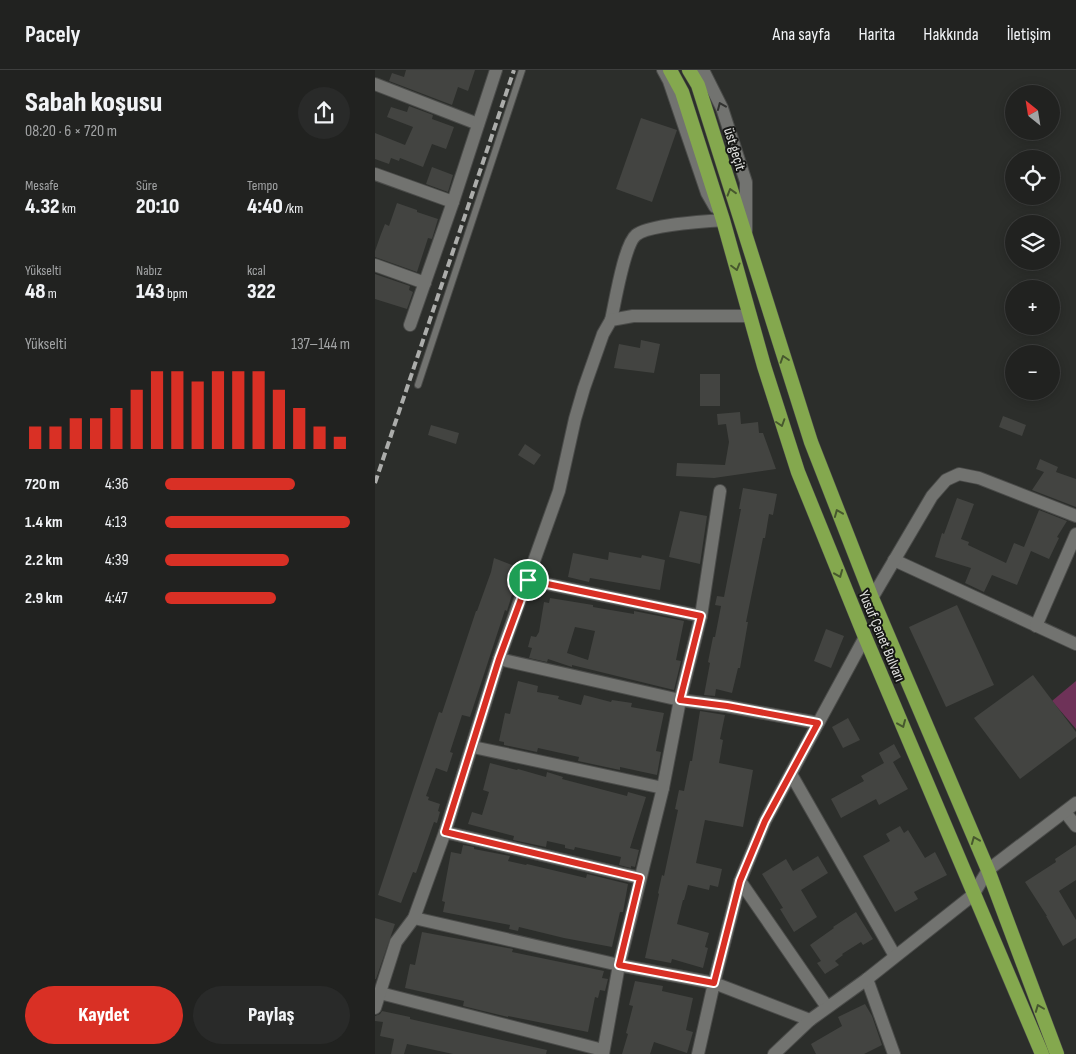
<!DOCTYPE html>
<html lang="tr">
<meta charset="utf-8">
<style>
body{margin:0;font-family:"Sofia Sans Condensed",sans-serif;background:#292a29;color:#f1f3f6;height:100vh;display:flex;flex-direction:column;font-size:19px;white-space:nowrap}
*{box-sizing:border-box;margin:0}
p{font-size:16px;color:#a2a4a5}
.icon{flex:none;width:28px;height:28px;fill:none;stroke:currentColor;stroke-width:2;stroke-linecap:round;stroke-linejoin:round}
.map{position:relative;flex:1;overflow:hidden}
.drawer{display:flex;flex-direction:column;background:#212220;width:375px}
.drawer>*{flex:none}
.needle{width:32px;rotate:330deg}
.buttons{position:absolute;left:630px;top:15px;display:grid;gap:10px}
.buttons a{display:grid;place-items:center;width:55px;height:55px;border-radius:50%;background:#212220;box-shadow:0 2px 12px #0003,0 0 0 1px #3e3f3e;font-size:25px}
.pin{position:absolute;display:grid;place-items:center;width:42px;height:42px;color:#fff;margin:-21px;border:2px solid #fff;border-radius:50%;box-shadow:0 1px 5px #0007}
.round{display:grid;place-items:center;flex:none;width:52px;height:52px;border-radius:26px;background:#292a29}
.headline{display:flex;align-items:center;justify-content:space-between;height:85px;padding:0 25px}
h1{font-size:28px;font-weight:800;line-height:38px}
.stats{display:grid;grid-template-columns:repeat(3,1fr);gap:8px;height:85px;padding:5px 25px}
.stats div{display:grid;align-content:center}
.stats b{font-size:21px;font-weight:800}
.stats small{font-size:14px;font-weight:400}
.stats p{font-size:14px}
.chart{height:140px;padding:10px 25px}
.chart p{display:flex;justify-content:space-between}
.chart svg{width:100%;height:90px;margin-top:5px;stroke:#d93025;stroke-width:6}
.cta{display:flex;gap:10px;margin-top:auto;padding:10px 25px}
.cta a{flex:1;height:58px;border-radius:30px;background:#d93025;color:#fff;font-size:20px;font-weight:800;line-height:58px;text-align:center}
.cta a+a{background:#292a29;color:#f1f3f6}
ul{padding:0 25px;list-style:none;font-size:16px}
li{display:grid;grid-template-columns:80px 60px 1fr;align-items:center;height:38px}
li i{height:12px;border-radius:6px;background:#d93025}
header{display:flex;align-items:center;gap:30px;box-sizing:border-box;height:70px;padding:0 25px;background:#212220;border-bottom:1px solid #3e3f3e}
header strong{font-size:24px}
nav{display:flex;gap:28px;margin-inline-start:auto;font-size:18px}
main{display:flex;flex:1;min-height:0}
.map>svg:first-child{display:block}
.green{fill:#6e3258}
.building{fill:#434441;fill-rule:evenodd}
.lines{fill:none;stroke-linecap:round;stroke-linejoin:round}
.service-casing{stroke:#4a4b49;stroke-width:8}
.minor-casing{stroke:#4a4b49;stroke-width:14}
.tertiary-casing{stroke:#4a4b49;stroke-width:14}
.trunk-casing{stroke:#4a4b49;stroke-width:15}
.service{stroke:#727370;stroke-width:6}
.minor{stroke:#727370;stroke-width:12}
.tertiary{stroke:#727370;stroke-width:12}
.trunk{stroke:#84a84e;stroke-width:14}
.rail{stroke:#acadab;stroke-width:4;stroke-dasharray:8 4;stroke-linecap:butt}
.oneway{stroke:#313230}
.oneway2{stroke:#47582e}
.route-casing{stroke:#fff;stroke-width:10}
.route{stroke:#d93025;stroke-width:6}
.labels{text-anchor:middle;stroke-width:4;stroke-linejoin:round;paint-order:stroke}
.street-label{font-size:15px;fill:#e1e2e0;stroke:#151614}
</style>
<header>
<strong>Pacely</strong>
<nav><a>Ana sayfa</a><a>Harita</a><a>Hakkında</a><a>İletişim</a></nav>
</header>
<main>
<section class="drawer">
<div class="headline"><div><h1>Sabah koşusu</h1><p>08:20 · 6 × 720 m</p></div><a class="round"><svg class="icon" aria-label="share" viewBox="0 0 24 24"><path d="M12 15V3M7 8l5-5 5 5M5 13v7h14v-7"/></svg></a></div>
<div class="stats">
<div><p>Mesafe</p><b>4.32<small> km</small></b></div>
<div><p>Süre</p><b>20:10</b></div>
<div><p>Tempo</p><b>4:40<small> /km</small></b></div>
</div>
<div class="stats">
<div><p>Yükselti</p><b>48<small> m</small></b></div>
<div><p>Nabız</p><b>143<small> bpm</small></b></div>
<div><p>kcal</p><b>322</b></div>
</div>
<div class="chart"><p><span>Yükselti</span>137–144 m</p>
<svg viewBox="0 0 160 44" preserveAspectRatio="none"><path d="M5 44V33M15 44V33M25 44V29M35 44V29M45 44V24M55 44V15M65 44V6M75 44V6M85 44V11M95 44V6M105 44V6M115 44V6M125 44V15M135 44V24M145 44V33M155 44V38"/></svg>
</div>
<ul>
<li><b>720 m</b>4:36<i style="width:70%"></i></li>
<li><b>1.4 km</b>4:13<i style="width:100%"></i></li>
<li><b>2.2 km</b>4:39<i style="width:67%"></i></li>
<li><b>2.9 km</b>4:47<i style="width:60%"></i></li>
</ul>
<div class="cta"><a>Kaydet</a><a>Paylaş</a></div>
</section>
<div class="map">
<svg width="701" height="984" viewBox="0 0 701 984">
<rect width="100%" height="100%" fill="#2c2e2b"/>
<path class="green" d="M701,611V659L677,631Z"/>
<g class="building">
<path d="M31,0H100L93,21L83,17L77,35L14,11L17,3L29,7Z"/>
<path d="M34,36L58,45L57,49L79,57L71,79L57,74L48,97L25,88L24,91L16,88L14,94L0,89V63L30,75L38,57L12,47L16,37L32,42Z"/>
<path d="M266,48L302,60L277,132L241,119Z"/>
<path d="M57,97L78,105L73,122L51,114Z"/>
<path d="M22,133L42,140V142L63,149L57,169L53,168L42,202L0,187V181L6,164L10,154L14,156Z"/>
<path d="M0,204L35,216L34,220L38,222L32,239L0,229Z"/>
<path d="M266,270L285,274L279,303L239,298L244,274L265,278Z"/>
<rect x="325" y="304" width="20" height="32"/>
<path d="M365,342L366,354L383,352L384,363H388L401,399L339,408L301,406L302,393L350,395L354,372L351,354L343,355L342,344Z"/>
<path d="M628,346L651,355L647,366L624,357Z"/>
<path d="M56,355L84,363L81,374L53,365Z"/>
<path d="M150,374L166,385L159,395L143,385Z"/>
<path d="M665,389L683,397L681,402L701,409V437L657,420L669,402L661,399Z"/>
<path d="M368,418L402,424L398,445L394,444L390,468H388L371,552H373L365,598H363L357,623L341,619L340,626L329,625L335,593L333,592L338,567H340L346,536L340,535L342,526L349,527L366,439H364Z"/>
<path d="M582,428L599,434L586,469L594,472L593,475L631,493L639,473L649,477L664,440L692,451L682,467L684,468L674,489L656,481L642,515L617,505L609,522L590,513L596,498L560,487L567,463L569,464Z"/>
<path d="M305,441L332,446L325,494L294,487Z"/>
<path d="M234,482L266,488L267,485L290,490L285,520L215,508L214,512L193,507L198,483L233,490Z"/>
<path d="M119,488L145,498L132,541L130,540L95,647L87,645L75,682L78,683L72,702L61,698L51,726L54,727L53,730L65,734L63,741L65,742L62,753L59,752L41,803L38,802L26,833L3,825L64,642L67,643L101,541H102L116,502Z"/>
<path d="M175,528L218,535V537L259,544V541L309,551L301,590L306,591L299,620L197,595V597L173,589L172,592L154,588L157,578L153,577L156,566L161,567L164,562L169,532L174,533ZM200,557L220,561L213,590L192,583Z"/>
<path d="M582,535L619,615L571,637L534,557Z"/>
<path d="M451,559L469,566L456,598L439,591Z"/>
<path d="M658,605L701,662V667L645,709L599,648Z"/>
<path d="M143,611L163,616L162,622L184,626L183,629L206,635L209,625L236,632L237,630L257,633L256,637L289,643L281,681L286,682L282,705L245,697V700L203,691L204,687L163,678L162,682L129,675V672L124,671L130,643L135,644Z"/>
<path d="M325,641L350,645L345,669L348,670L344,693L378,700L368,757L330,750L321,793L347,799L343,817L335,815L334,820L313,815L309,830H308L302,854L334,863L330,877L333,878L328,898L297,889L296,893L270,888L284,824L283,823L287,805L289,806L303,740L300,739L304,720L309,721L315,691H317Z"/>
<path d="M473,648L485,670L468,678L457,657Z"/>
<path d="M519,674L526,687L518,692L533,719L504,735L501,729L466,748L456,729L489,711L486,706L509,693L504,683Z"/>
<path d="M115,693L142,700L143,699L171,707L172,702L188,707L187,709L252,726L253,722L271,727L255,778L264,780L260,797L256,796V798L244,795L246,787L200,777L199,780L190,778V775L172,771L171,777L138,770L139,766L93,754L97,742L107,745L114,722L108,720Z"/>
<path d="M525,756L529,763L533,760L550,788L560,782L572,805L539,822L543,829L520,842L488,786L515,771L511,764Z"/>
<path d="M88,775L99,777V779L135,786L133,791L151,795L152,794L211,808L212,804L253,814L248,842H245L237,877L189,868L144,857L143,861L134,859L135,855L68,842L70,832L67,831L76,782L86,784Z"/>
<path d="M701,775V810L684,821L701,850V868L688,876L671,846H672L650,812L681,792L680,789Z"/>
<path d="M443,786L453,803L426,820L442,847L419,862L405,839L408,838L387,804L411,789L418,801Z"/>
<path d="M481,842L498,869L488,875L486,872L467,884L468,885L460,891L464,895L450,904L442,893L446,891L435,875L459,858L458,857Z"/>
<path d="M0,848L20,854L1,909H0Z"/>
<path d="M47,862L138,879L137,882L229,901L227,908L233,909L230,921L225,920L223,928L220,927L213,962L133,946V947L88,936L89,931L30,918L35,894L40,895Z"/>
<path d="M260,911L288,916L287,921L318,928L311,960L318,962L312,983L279,972L275,984H247L253,964L251,963L258,936L254,935Z"/>
<path d="M490,934L497,946L507,975L489,984H441L436,974L467,956L463,947Z"/>
<path d="M7,941L35,947V949L172,980L171,984H78L32,974L29,984H16L19,969L5,966L8,952L0,951V946L5,944Z"/>
</g>
<g class="lines">
<g class="service-casing">
<path id="service" d="M43,315L147,0"/>
</g>
<g class="minor-casing">
<g id="minor">
<path d="M0,14L103,54"/>
<path d="M0,104L78,132"/>
<path d="M0,195L50,213"/>
<path d="M236,250C240,233 249,175 261,165C275,154 328,152 348,150"/>
<path d="M35,255L78,132L121,0"/>
<path d="M519,490L701,574"/>
<path d="M153,510L326,546"/>
<path d="M497,528L557,426L571,410L584,404L604,408L701,446"/>
<path d="M661,556L701,464"/>
<path d="M124,589L305,630L351,636L443,653"/>
<path d="M98,677L288,718"/>
<path d="M416,704L520,886"/>
<path d="M690,742L701,756"/>
<path d="M70,762L265,808"/>
<path d="M365,811L452,937"/>
<path d="M39,848L244,895L339,913L435,950"/>
<path d="M492,909L519,984"/>
<path d="M5,923L228,980"/>
<path d="M0,938L21,872L39,848L70,762L124,589L184,421L200,349L209,318L228,264L236,250L258,246H375"/>
<path d="M228,984L244,895L288,718L305,630L326,546L345,421"/>
<path d="M323,984L339,913L365,811L390,751L490,567"/>
<path d="M399,984L435,950L492,909L598,825L613,800L701,733"/>
</g>
</g>
<g class="tertiary-casing">
<g id="tertiary">
<path d="M288,0L294,11L332,123L340,137"/>
<path d="M328,0L347,38L371,112V161"/>
</g>
</g>
<g class="trunk-casing">
<g id="trunk">
<path d="M295,0L307,22L348,150L389,296L423,402L490,567L667,984"/>
<path d="M314,0L323,15L436,372L497,528L613,800L682,984"/>
</g>
</g>
<use href="#service" class="service"/>
<use href="#minor" class="minor"/>
<use href="#tertiary" class="tertiary"/>
<use href="#trunk" class="trunk"/>
<path class="rail" d="M0,413L139,0"/>
</g>
<defs><path id="oneway-chevron" d="M-2-3.5L2.5 0L-2 3.5" fill="none" stroke-width="1.6" stroke-linecap="round" stroke-linejoin="round" transform="scale(1.25)"/></defs>
<use class="oneway" href="#oneway-chevron" transform="translate(346 36) rotate(-113)"/>
<g class="oneway2">
<use href="#oneway-chevron" transform="translate(356 122) rotate(-107)"/>
<use href="#oneway-chevron" transform="translate(361 197) rotate(75)"/>
<use href="#oneway-chevron" transform="translate(409 289) rotate(-108)"/>
<use href="#oneway-chevron" transform="translate(406 353) rotate(72)"/>
<use href="#oneway-chevron" transform="translate(463 443) rotate(-112)"/>
<use href="#oneway-chevron" transform="translate(464 504) rotate(68)"/>
<use href="#oneway-chevron" transform="translate(527 654) rotate(67)"/>
<use href="#oneway-chevron" transform="translate(600 770) rotate(-112)"/>
<use href="#oneway-chevron" transform="translate(664 938) rotate(-111)"/>
</g>
<g class="lines">
<g class="route-casing">
<path id="route" d="M153,510L326,546L305,630L352,636L443,653L390,751L365,811L339,913L244,895L265,808L70,762L124,589Z"/>
</g>
<use href="#route" class="route"/>
</g>
<g class="labels">
<g class="street-label">
<text transform="translate(360 79) rotate(73)" y="5">üst geçit</text>
<text transform="translate(507 566) rotate(67)" y="5">Yusuf Çenet Bulvarı</text>
</g>
</g>
</svg>
<div class="buttons">
<a><svg class="needle" viewBox="-14 -14 28 28"><path d="M0-13l5 13h-10z" fill="#e53935"/><path d="M0 13l5-13h-10z" fill="#a2a4a5"/></svg></a>
<a><svg class="icon" aria-label="locate" viewBox="0 0 24 24"><circle cx="12" cy="12" r="6"/><path d="M12 2v4M12 18v4M2 12h4M18 12h4"/></svg></a>
<a><svg class="icon" aria-label="layers" viewBox="0 0 24 24"><path d="M12 4l9 5-9 5-9-5zM3 14l9 5 9-5"/></svg></a>
<a>+</a>
<a>−</a>
</div>
<div class="pin" style="left:153px;top:510px;background:#1e9e55"><svg class="icon" aria-label="arrive" viewBox="0 0 24 24"><path d="M6 21V4h12l-3 4 3 4H6"/></svg></div>
</div>
</main>
